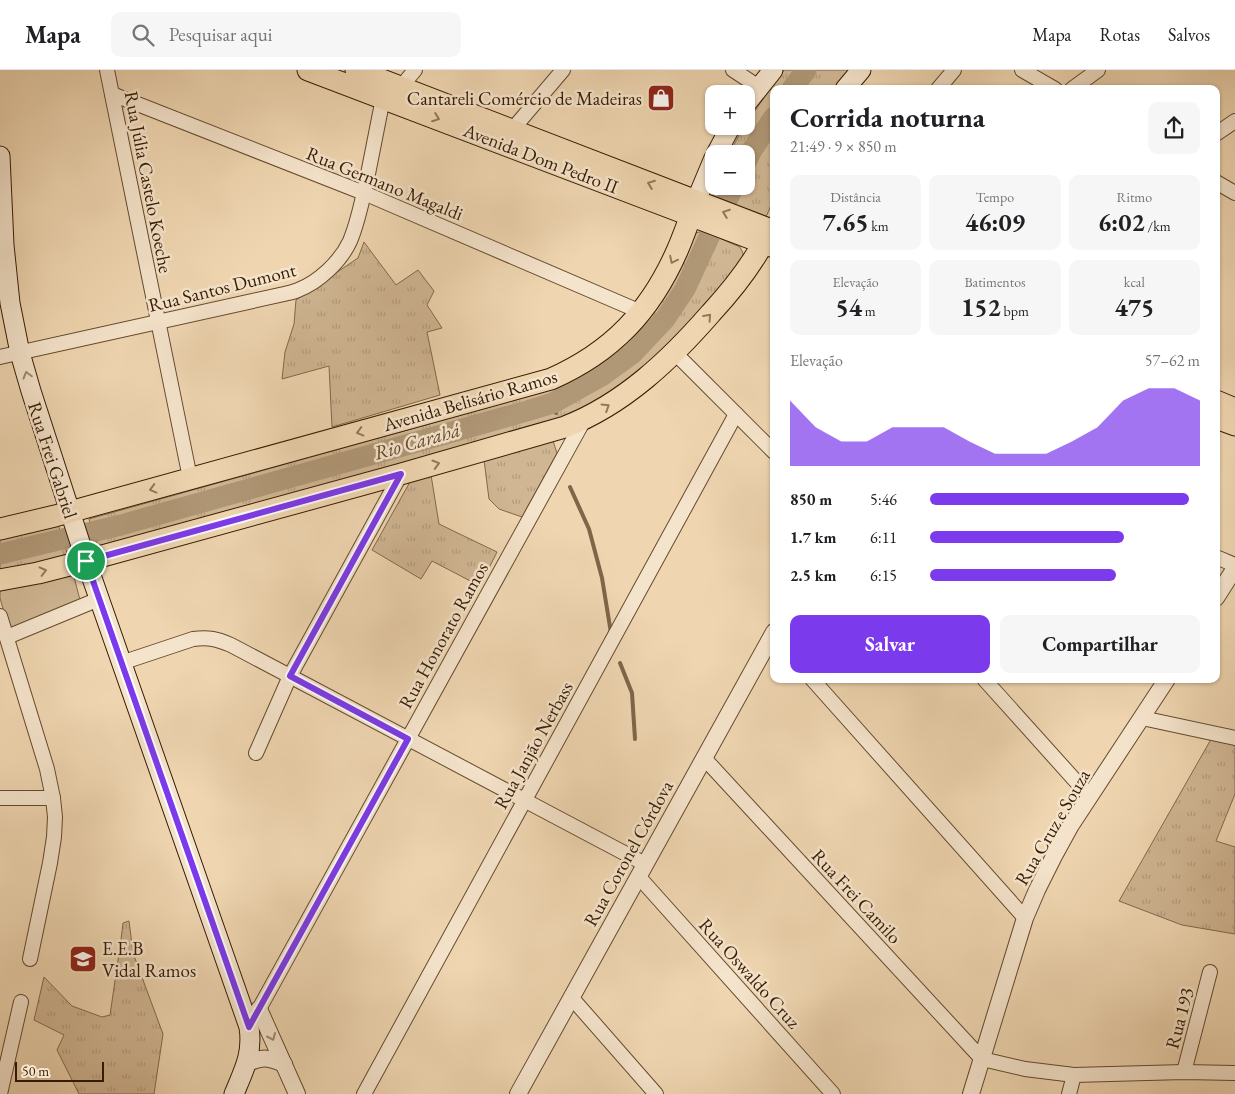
<!DOCTYPE html>
<html lang="pt">
<meta charset="utf-8">
<style>
body{margin:0;font-family:"EB Garamond",serif;background:#f6f6f6;color:#202124;height:100vh;display:flex;flex-direction:column;font-size:19px;white-space:nowrap}
*{box-sizing:border-box;margin:0}
p{font-size:16px;color:#757577}
.icon{flex:none;width:28px;height:28px;fill:none;stroke:currentColor;stroke-width:2;stroke-linecap:round;stroke-linejoin:round}
.map{position:relative;flex:1;overflow:hidden}
.details{position:absolute;left:770px;top:15px;width:450px;height:598px;display:flex;flex-direction:column;background:#fff;border-radius:10px;box-shadow:0 1px 4px #0004}
.details>*{flex:none}
.tools{position:absolute;left:705px;top:15px;display:grid;gap:10px}
.tools a{display:grid;place-items:center;width:50px;height:50px;border-radius:10px;background:#fff;box-shadow:0 1px 4px #0004;font-size:25px}
.scale{position:absolute;left:15px;bottom:12px;width:89px;box-sizing:border-box;padding-left:5px;border:2px solid #361c02;border-top:0;font-size:14px;line-height:18px;white-space:nowrap;color:#361c02;-webkit-text-stroke:4px #f5e4cc;paint-order:stroke}
.pin{position:absolute;display:grid;place-items:center;width:42px;height:42px;color:#fff;margin:-21px;border:2px solid #fff;border-radius:50%;box-shadow:0 1px 5px #0007}
.round{display:grid;place-items:center;flex:none;width:52px;height:52px;border-radius:10px;background:#f6f6f6}
.overview{display:flex;align-items:center;justify-content:space-between;height:85px;padding:0 20px}
h1{font-size:28px;font-weight:700;line-height:38px}
.stats{display:grid;grid-template-columns:repeat(3,1fr);gap:8px;height:85px;padding:5px 20px}
.stats div{display:grid;align-content:center;border-radius:10px;background:#f6f6f6;text-align:center}
.stats b{font-size:25px;font-weight:700}
.stats small{font-size:14px;font-weight:400}
.stats p{font-size:14px}
.chart{height:140px;padding:10px 20px}
.chart p{display:flex;justify-content:space-between}
.chart svg{width:100%;height:90px;margin-top:5px;fill:#7c3aed;opacity:.7}
.cta{display:flex;gap:10px;margin-top:auto;padding:10px 20px}
.cta a{flex:1;height:58px;border-radius:10px;background:#7c3aed;color:#fff;font-size:20px;font-weight:700;line-height:58px;text-align:center}
.cta a+a{background:#f6f6f6;color:#202124}
ul{padding:0 20px;list-style:none;font-size:16px}
li{display:grid;grid-template-columns:80px 60px 1fr;align-items:center;height:38px}
li i{height:12px;border-radius:6px;background:#7c3aed}
header{display:flex;align-items:center;gap:30px;box-sizing:border-box;height:70px;padding:0 25px;background:#fff;border-bottom:1px solid #e0e0e0}
header strong{font-size:24px}
nav{display:flex;gap:28px;margin-inline-start:auto;font-size:18px}
.search{width:350px;height:45px;background:#f6f6f6;display:flex;align-items:center;gap:12px;box-sizing:border-box;padding:0 18px;border-radius:10px;color:#757577;font-size:19px}
.map>svg:first-child{display:block}
.grass{fill:url(#grass-tufts);stroke:#83694a}
.park{fill:#d0b693;stroke:#83694a}
.lines{fill:none;stroke-linecap:round;stroke-linejoin:round}
.stream{stroke:#7f6648;stroke-width:4}
.river{stroke:#b09776;stroke-width:21}
.minor-casing{stroke:#644a2e;stroke-width:16}
.tertiary-casing{stroke:#644a2e;stroke-width:18}
.secondary-casing{stroke:#361c02;stroke-width:21}
.primary-casing{stroke:#361c02;stroke-width:23}
.minor{stroke:#f5e4cc;stroke-width:14}
.tertiary{stroke:#f5e4cc;stroke-width:16}
.secondary{stroke:#f5e4cc;stroke-width:19}
.primary{stroke:#efd6b1;stroke-width:21}
.oneway{stroke:#92795a}
.oneway2{stroke:#9f8a71}
.route-casing{stroke:#fff;stroke-width:10}
.route{stroke:#7c3aed;stroke-width:6}
.labels{text-anchor:middle;stroke-width:5;stroke-linejoin:round;paint-order:stroke}
.poi-label{font-size:19px;fill:#361c02;stroke:#f5e4cc;text-anchor:end}
.street-label{font-size:19px;fill:#361c02;stroke:#f5e4cc}
.water-label{font-size:20px;font-style:italic;fill:#61472b;stroke:#f5e4cc}
</style>
<header>
<strong>Mapa</strong>
<div class="search"><svg class="icon" aria-label="search" viewBox="0 0 24 24"><circle cx="10" cy="10" r="6"/><path d="M15 15l6 6"/></svg>Pesquisar aqui</div>
<nav><a>Mapa</a><a>Rotas</a><a>Salvos</a></nav>
</header>
<div class="map">
<svg width="1235" height="1024" viewBox="0 0 1235 1024">
<defs>
<pattern id="grass-tufts" width="24" height="20" patternUnits="userSpaceOnUse" patternTransform="scale(1.25)"><rect width="24" height="20" fill="#d0b693"/><path d="M3 7l-1-3M5 7V3M7 7l1-3M15 17l-1-3M17 17v-4M19 17l1-3" fill="none" stroke="#b39c7d"/></pattern>
</defs>
<rect width="100%" height="100%" fill="#efd6b1"/>
<filter id="stains"><feTurbulence type="fractalNoise" baseFrequency=".004" numOctaves="4"/><feColorMatrix values="0 0 0 0 .2 0 0 0 0 .09 0 0 0 0 .02 0 0 0 .5 -.17"/></filter>
<radialGradient id="worn" r=".72"><stop offset=".6" stop-color="#630" stop-opacity="0"/><stop offset="1" stop-color="#630" stop-opacity=".3"/></radialGradient>
<g class="grass">
<path d="M784,0H849L834,19H774V128L767,145L763,149L712,130L715,116H746V84H729L744,56H746V53Z"/>
<path d="M699,162H705L740,177L743,183V189L698,250L597,338L99,480L89,449L504,333L540,322L590,297L696,163Z"/>
<path d="M364,172L396,215L418,200L434,221L427,235L442,258L427,262L440,325L332,357L329,296L282,309L285,282L294,254L296,230L358,188Z"/>
<path d="M553,371L557,383L522,447L499,439L489,429L484,390Z"/>
<path d="M431,405L439,454L497,482L480,516L432,491L421,509L372,480L411,410Z"/>
<path d="M57,455L59,457L69,489L0,505V467Z"/>
<path d="M1214,664L1235,668V724L1216,771L1235,777V864L1182,855L1119,831Z"/>
<path d="M129,851L133,883L163,964L154,1024H79L57,980L64,965L34,950L44,907L72,936L102,947L110,945L121,870L123,853Z"/>
</g>
<path class="park" d="M73,503L80,530L9,560L0,528V521Z"/>
<g class="lines">
<g class="stream">
<path d="M553,333L556,343"/>
<path d="M570,417L589,459L602,508L611,563"/>
<path d="M620,593L632,623L635,669"/>
</g>
<g class="river">
<path d="M792,19L806,0"/>
<path d="M746,92L752,80L774,47"/>
<path d="M0,484L121,455L527,341L553,333L603,305L632,284L665,249L685,219L718,148L734,116"/>
</g>
<g class="minor-casing">
<g id="minor">
<path d="M107,0L190,408"/>
<path d="M733,0L759,17"/>
<path d="M1022,0L1055,19"/>
<path d="M400,18L415,0"/>
<path d="M938,19L954,0"/>
<path d="M1072,19L1098,0"/>
<path d="M112,24L364,123L641,242"/>
<path d="M512,60L563,0"/>
<path d="M1216,64L1235,51"/>
<path d="M1216,112L1235,123"/>
<path d="M675,283L774,382"/>
<path d="M0,287L284,224C288,223 294,222 298,220C319,212 341,191 350,171C359,150 363,126 368,104C373,79 378,53 383,28"/>
<path d="M1216,487L1235,495"/>
<path d="M0,546L47,699L53,728L55,747L54,767L50,793L30,889"/>
<path d="M7,567L99,529"/>
<path d="M121,593L193,569C209,567 217,569 231,575L645,794"/>
<path d="M812,609L1025,848"/>
<path d="M984,609L1090,727"/>
<path d="M1142,648L1235,668"/>
<path d="M256,683L290,606L401,404"/>
<path d="M704,688L982,989L1025,999L1074,1005L1184,1002L1235,1003"/>
<path d="M0,728H53"/>
<path d="M638,806L833,1024"/>
<path d="M571,927L656,1024"/>
<path d="M259,939L584,350"/>
<path d="M1184,1002L1210,902"/>
<path d="M0,1024L21,932"/>
<path d="M364,1024L736,344"/>
<path d="M1069,1024L1074,1005"/>
</g>
</g>
<g class="tertiary-casing">
<g id="tertiary">
<path d="M1216,528L1235,498"/>
<path d="M259,939L297,1024"/>
<path d="M248,993C263,986 269,988 284,994"/>
<path d="M518,1024L774,562"/>
<path d="M971,1024L1025,848L1037,820L1054,786L1071,755L1167,609"/>
</g>
</g>
<g class="secondary-casing">
<g id="secondary">
<path d="M845,19L861,0"/>
<path d="M746,34L773,0"/>
<path d="M716,84L731,56"/>
<path d="M0,86L4,175L10,233L20,283L31,321L86,491L249,957C253,984 244,1000 234,1024"/>
<path d="M696,131L714,88"/>
</g>
</g>
<g class="primary-casing">
<g id="primary">
<path d="M308,0L774,177"/>
<path d="M356,0L774,161"/>
<path d="M1216,331L1235,339"/>
<path d="M1216,348L1235,355"/>
<path d="M0,459L55,446L551,309C612,282 650,242 677,181C684,165 690,148 696,131"/>
<path d="M0,510L38,503L77,493L401,404L565,357C624,334 670,290 711,243C734,218 756,191 770,159"/>
</g>
</g>
<use href="#minor" class="minor"/>
<use href="#tertiary" class="tertiary"/>
<use href="#secondary" class="secondary"/>
<use href="#primary" class="primary"/>
</g>
<defs><path id="oneway-chevron" d="M-2-3.5L2.5 0L-2 3.5" fill="none" stroke-width="1.6" stroke-linecap="round" stroke-linejoin="round" transform="scale(1.25)"/></defs>
<g class="oneway">
<use href="#oneway-chevron" transform="translate(436 48) rotate(21)"/>
<use href="#oneway-chevron" transform="translate(651 114) rotate(-159)"/>
<use href="#oneway-chevron" transform="translate(726 143) rotate(-159)"/>
<use href="#oneway-chevron" transform="translate(673 190) rotate(116)"/>
<use href="#oneway-chevron" transform="translate(708 247) rotate(-48)"/>
<use href="#oneway-chevron" transform="translate(606 337) rotate(-32)"/>
<use href="#oneway-chevron" transform="translate(360 362) rotate(165)"/>
<use href="#oneway-chevron" transform="translate(436 394) rotate(-16)"/>
<use href="#oneway-chevron" transform="translate(153 419) rotate(165)"/>
<use href="#oneway-chevron" transform="translate(43 501) rotate(-14)"/>
</g>
<g class="oneway2">
<use href="#oneway-chevron" transform="translate(27 305) rotate(-106)"/>
<use href="#oneway-chevron" transform="translate(272 967) rotate(66)"/>
</g>
<g class="lines">
<g class="route-casing">
<path id="route" d="M401,404L290,606L408,669L249,957L86,491Z"/>
</g>
<use href="#route" class="route"/>
</g>
<defs>
<g id="shop-square" transform="scale(1.4375)"><rect x="-9" y="-9" width="18" height="18" rx="4" fill="#8f2418" stroke="#f5e4cc"/><path d="M-5-2.5h2.3a2.7 3.5 0 0 1 5.4 0H5L5.5 6h-11ZM-1.5-2.5h3a1.5 2.3 0 0 0-3 0Z" fill="#fff"/></g>
<g id="school-square" transform="scale(1.4375)"><rect x="-9" y="-9" width="18" height="18" rx="4" fill="#8f2418" stroke="#f5e4cc"/><path d="M0-5L7-2L0 1L-7-2ZM-4 1L0 2.5L4 1V4Q0 6-4 4Z" fill="#fff"/></g>
</defs>
<g fill-rule="evenodd">
<use href="#shop-square" x="661" y="28"/>
<use href="#school-square" x="83" y="889"/>
</g>
<g class="labels">
<g class="poi-label">
<text x="642" y="35">Cantareli Comércio de Madeiras</text>
<text x="102" y="885" text-anchor="start">E.E.B<tspan x="102" dy="22">Vidal Ramos</tspan></text>
</g>
<g class="street-label">
<text transform="translate(541 88) rotate(21)" y="7">Avenida Dom Pedro II</text>
<text transform="translate(149 112) rotate(79)" y="7">Rua Júlia Castelo Koeche</text>
<text transform="translate(385 113) rotate(22)" y="7">Rua Germano Magaldi</text>
<text transform="translate(222 217) rotate(-14)" y="7">Rua Santos Dumont</text>
<text transform="translate(470 330) rotate(-16)" y="7">Avenida Belisário Ramos</text>
<text transform="translate(53 390) rotate(72)" y="7">Rua Frei Gabriel</text>
<text transform="translate(443 565) rotate(-61)" y="7">Rua Honorato Ramos</text>
<text transform="translate(533 675) rotate(-61)" y="7">Rua Janjão Nerbass</text>
<text transform="translate(1052 757) rotate(-60)" y="7">Rua Cruz e Souza</text>
<text transform="translate(628 783) rotate(-61)" y="7">Rua Coronel Córdova</text>
<text transform="translate(857 826) rotate(47)" y="7">Rua Frei Camilo</text>
<text transform="translate(750 903) rotate(48)" y="7">Rua Oswaldo Cruz</text>
<text transform="translate(1179 948) rotate(-75)" y="7">Rua 193</text>
</g>
<g class="water-label">
<text transform="translate(417 371) rotate(-16)" y="7">Rio Carahá</text>
</g>
</g>
<rect width="100%" height="100%" filter="url(#stains)"/>
<rect width="100%" height="100%" fill="url(#worn)"/>
</svg>
<div class="tools">
<a>+</a>
<a>−</a>
</div>
<div class="scale">50 m</div>
<div class="pin" style="left:86px;top:491px;background:#1e9e55"><svg class="icon" aria-label="arrive" viewBox="0 0 24 24"><path d="M6 21V4h12l-3 4 3 4H6"/></svg></div>
<section class="details">
<div class="overview"><div><h1>Corrida noturna</h1><p>21:49 · 9 × 850 m</p></div><a class="round"><svg class="icon" aria-label="share" viewBox="0 0 24 24"><path d="M12 15V3M7 8l5-5 5 5M5 13v7h14v-7"/></svg></a></div>
<div class="stats">
<div><p>Distância</p><b>7.65<small> km</small></b></div>
<div><p>Tempo</p><b>46:09</b></div>
<div><p>Ritmo</p><b>6:02<small> /km</small></b></div>
</div>
<div class="stats">
<div><p>Elevação</p><b>54<small> m</small></b></div>
<div><p>Batimentos</p><b>152<small> bpm</small></b></div>
<div><p>kcal</p><b>475</b></div>
</div>
<div class="chart"><p><span>Elevação</span>57–62 m</p>
<svg viewBox="0 0 160 44" preserveAspectRatio="none"><path d="M0 44V12L10 25L20 32L30 32L40 25L50 25L60 25L70 32L80 38L90 38L100 38L110 32L120 25L130 12L140 6L150 6L160 12V44z"/></svg>
</div>
<ul>
<li><b>850 m</b>5:46<i style="width:96%"></i></li>
<li><b>1.7 km</b>6:11<i style="width:72%"></i></li>
<li><b>2.5 km</b>6:15<i style="width:69%"></i></li>
</ul>
<div class="cta"><a>Salvar</a><a>Compartilhar</a></div>
</section>
</div>
